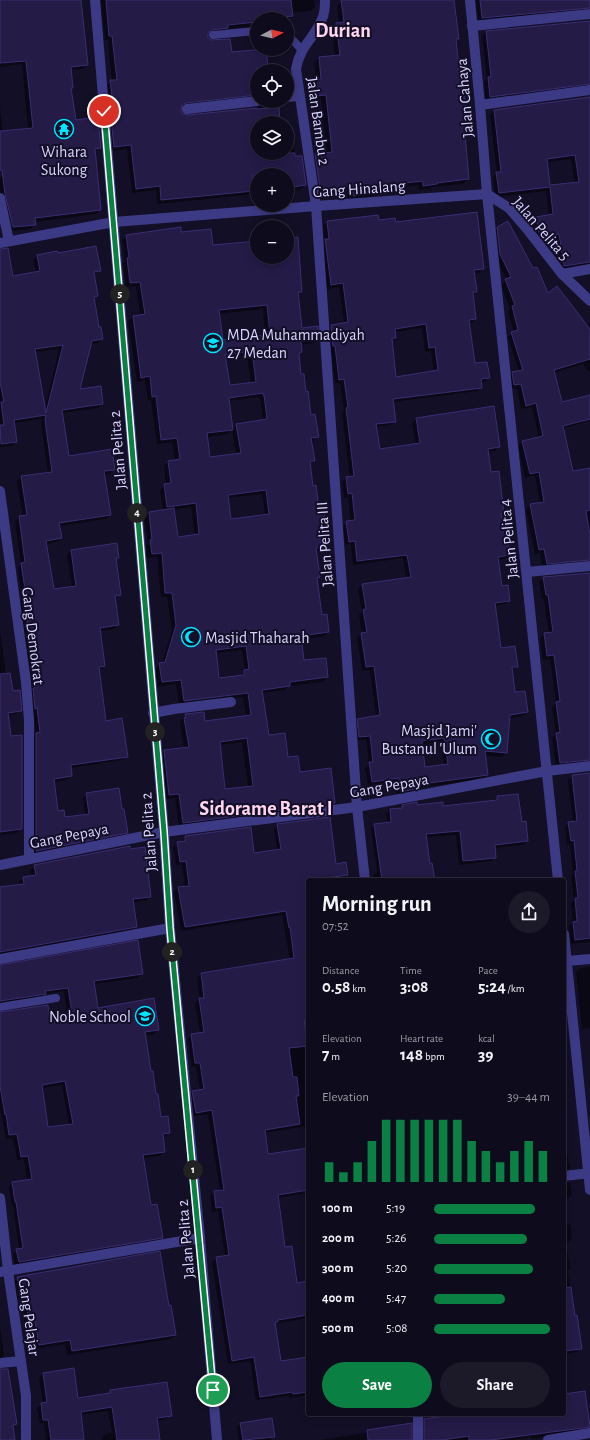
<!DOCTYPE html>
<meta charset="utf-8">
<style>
body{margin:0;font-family:"Alegreya Sans",sans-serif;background:#1c1929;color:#f1f3f6;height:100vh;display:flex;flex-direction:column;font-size:15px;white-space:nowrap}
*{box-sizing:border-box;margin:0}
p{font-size:13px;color:#9b9ba3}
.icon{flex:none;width:22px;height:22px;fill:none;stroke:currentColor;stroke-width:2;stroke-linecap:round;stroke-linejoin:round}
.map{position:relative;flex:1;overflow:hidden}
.drawer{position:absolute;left:306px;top:878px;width:260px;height:538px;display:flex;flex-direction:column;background:#0e0b1c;border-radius:4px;box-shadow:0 2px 10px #0003,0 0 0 1px #2e2b3b}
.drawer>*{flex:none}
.needle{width:26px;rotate:83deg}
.buttons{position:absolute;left:250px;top:12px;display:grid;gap:8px}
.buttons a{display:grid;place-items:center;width:44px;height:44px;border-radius:50%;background:#0e0b1c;box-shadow:0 2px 10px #0003,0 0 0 1px #2e2b3b;font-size:20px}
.pin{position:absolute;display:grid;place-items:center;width:34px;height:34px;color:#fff;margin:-17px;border:2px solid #fff;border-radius:50%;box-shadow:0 1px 4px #0007}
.km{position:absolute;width:20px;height:20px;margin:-10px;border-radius:50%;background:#222;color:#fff;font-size:11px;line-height:20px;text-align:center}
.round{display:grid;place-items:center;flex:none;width:42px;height:42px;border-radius:21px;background:#1c1929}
.head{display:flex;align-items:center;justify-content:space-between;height:68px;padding:0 16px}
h1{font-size:22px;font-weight:600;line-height:30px}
.figures{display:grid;grid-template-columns:repeat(3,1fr);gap:6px;height:68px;padding:4px 16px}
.figures div{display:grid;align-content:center}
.figures b{font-size:17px;font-weight:600}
.figures small{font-size:11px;font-weight:400}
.figures p{font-size:11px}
.chart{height:112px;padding:8px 16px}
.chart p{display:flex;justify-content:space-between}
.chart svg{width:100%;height:72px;margin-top:4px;stroke:#0b8043;stroke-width:6}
.cta{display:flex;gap:8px;margin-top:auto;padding:8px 16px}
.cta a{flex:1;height:46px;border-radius:24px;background:#0b8043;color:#fff;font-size:16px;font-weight:600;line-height:46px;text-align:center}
.cta a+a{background:#1c1929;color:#f1f3f6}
ul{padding:0 16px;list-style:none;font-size:13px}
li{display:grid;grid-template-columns:64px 48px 1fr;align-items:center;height:30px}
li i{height:10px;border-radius:5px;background:#0b8043}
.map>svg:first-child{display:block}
.shadow{fill:#0007;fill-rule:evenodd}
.building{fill:#241b47;stroke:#3b2d73;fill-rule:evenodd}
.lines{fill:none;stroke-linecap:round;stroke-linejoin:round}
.service{stroke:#3d3a85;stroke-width:8}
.minor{stroke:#3d3a85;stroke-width:10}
.tertiary{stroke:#3d3a85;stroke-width:10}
.route-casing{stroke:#fff;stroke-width:8}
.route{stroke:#0b8043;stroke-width:5}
.labels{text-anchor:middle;stroke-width:4;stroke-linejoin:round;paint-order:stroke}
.street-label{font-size:16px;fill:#d9d4ff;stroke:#130f26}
.poi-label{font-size:16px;fill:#d9d4ff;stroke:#130f26;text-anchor:start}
.district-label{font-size:20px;font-weight:bold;fill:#ffd6f0;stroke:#130f26}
</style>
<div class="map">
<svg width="590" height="1440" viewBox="0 0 590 1440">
<rect width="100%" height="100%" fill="#130f26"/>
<g class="shadow">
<path d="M0,0H80L87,65L82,69L70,70L72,87L70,89L75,122L100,148L94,152L100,210L96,214L35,222V224L31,229L9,231L0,198V177L58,168L0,158V107L3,132L28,129L22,64L0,67Z"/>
<path d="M101,0H314L315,7L310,11L291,13L292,16L287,20V19H257V24L254,26L226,29L223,32L207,34L206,35L211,41L231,53L265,49L267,71H257V101L251,98L181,106V113L188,116L258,108L260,106L258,101H271L272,109L279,123H257V153H287V133H292L295,157H301L305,185L301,189L287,191V175H257V194L157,204L156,190L132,193L127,149L110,151L108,125L110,122L107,85L112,81L108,40H105Z"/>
<path d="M341,0H453L458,39L455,41L460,90L465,111L463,114L468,179L463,184L432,187L431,189L419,190L418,185L376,190V193L371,198L348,200L347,190L315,194L310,160L315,155L327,154L321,99L311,101L310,86L316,81L314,63L319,58L335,56L332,29L337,24H339L337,6L341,2Z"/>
<path d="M476,0H590V13L478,22Z"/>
<path d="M590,22V89L486,101L484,82L487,79L482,36L486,32Z"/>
<path d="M590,98V265L560,269L556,237L537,240L535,238L533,222L537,218L549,216L546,191L495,197L493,177L497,173L490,115L494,111ZM571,159L575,184L549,186L547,162Z"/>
<path d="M378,221L395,223L483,269L479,273H473L476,292L473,295L475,319L471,323H468L474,365L488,378L484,382L481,383V387L477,391L393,402L395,421L391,425L376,427L379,450L416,445L412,423L417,419L499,446L495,451L487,452L490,473L503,513L501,515L504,537H507L509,555L505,559L497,560L502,587L509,600L505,604L495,606L500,649L517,666L511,671L514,693L527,712L523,716L509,718L506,752L502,757L484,755L487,775L483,779L415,788L410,793L397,796L395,782L368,785L365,768L369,764L366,739L355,741L354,724L358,719L376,717L370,670L362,671L357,638L362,634L359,615L362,612L358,589L363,585L406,578L403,558L353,565L351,544L345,545L343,527L347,522H351L348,497L344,498L342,482L346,478H350L342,413L344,411L340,383H335L331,349H330L327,329L331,325L344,323L339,287L327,289L321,244L325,240L323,226L327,222ZM422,328L425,352L431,351L434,372L395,378L391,342L395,337L394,332ZM441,742L444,765L424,768L421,744Z"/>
<path d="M498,228L547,295L586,326L590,323V373L583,364L554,373L561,403L590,396V420L579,424L562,428L572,472L590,469V566L542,567L540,553L535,554L526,510L531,505L540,504L535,475L525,478L518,446L522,442L539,438L532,407L521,409L517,388L510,389L508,377L512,373L519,372L508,337L514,332L508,311L510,309L501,285L507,280L496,259L493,232Z"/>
<path d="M180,233L212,246L257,242V257H287V239L301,291L297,295L301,329L318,339L313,343L300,345L301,352L298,355L300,376L310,416L317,437L311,442L313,460L309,465L312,487L318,509L325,525L318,530L320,547L316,552L318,577L316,580L321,616L328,632L324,636L301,640L303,661L327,677L323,682L289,686L285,690L262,693L268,736L299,773L334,803L329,808L179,827L175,798L165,799L160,756L164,751L184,749L180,723L181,720L186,715L205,722L246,716L243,697L179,705L176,684L157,687L155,669L159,664H162L172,630L167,597H161L157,557L147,558L146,546L148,544L144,517L149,513L163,511L160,490L166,485L164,466L168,462L175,461L172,442L157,444L151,400L148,401L145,380L137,382L128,321L133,317L140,316L136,286L126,287L123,263L125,261L122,240L127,236ZM263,309L265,335L222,341L218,314ZM247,355L251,383L229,386L225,358ZM258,397L259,399H260L263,421L237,425L232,429L236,454L209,458L206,437L228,434L232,429L229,401ZM262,494L265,515L230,520L227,498ZM191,507L195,536L177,538L173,510ZM242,650L245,671L240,676L219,679L215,653ZM242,742L248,787L225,790L220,745Z"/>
<path d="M38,256L100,271L94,275L97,296L94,299L98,328L102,339L98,343L90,344L79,390L102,403L98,408L62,413L68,457L114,469L110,474L104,475L110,515L106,519L59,526L61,538L56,542L46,544L53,590L72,587L67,555L71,551L118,557L115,561L120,595L114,599L118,624L114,629L99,631L104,666L98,670L106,722L127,756L123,760L70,768L71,776L67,780L53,782L58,812L64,818L85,815L83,798L87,794L121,810L127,832L123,837L32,855V738L36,734L20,602L22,600L18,568L21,564L15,522L19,517H23L17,481L21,477L48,473L41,424L42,419L14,423L16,441L12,446L0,447V259L13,277L36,273L33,260ZM59,349L45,409L34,352Z"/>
<path d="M590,574V766L556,767L552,738L556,734L552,707L556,703L550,659L543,660L540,639L544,634H549L544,599H542L539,582L544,578Z"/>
<path d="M0,631L6,674L21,710L16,714L7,716L22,828L17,833L0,835Z"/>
<path d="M590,774V944V942L571,944L569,927L573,923L571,903L574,900L571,876L573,874L570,844L567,845L565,827L569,823L573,822L568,780L572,776Z"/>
<path d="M497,797L521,823L527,841L523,845L494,848L495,857L491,861L459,865L456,835L425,837L429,865L434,880H374L373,876L377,872L371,829L374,825L388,823L386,814L390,810L399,809L403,806L442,807L493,801Z"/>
<path d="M278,825L336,865L345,863L347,880H308V1126L264,1133L268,1155L304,1150L308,1147V1193L277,1198L284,1248L296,1284L308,1289V1318L274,1324L280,1362L308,1358V1395L289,1398V1396L256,1400L250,1361L228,1364L212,1262L217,1258L225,1257L218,1211L212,1212L210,1196L214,1192L220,1191L208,1114L192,1116L189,1096L193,1092L200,1091L196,1066L192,1067L188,1039L192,1035L200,1034L195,1003L200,999L197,978L201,974L290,960L282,915L181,931L174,892L178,888L185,887L182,865H176L173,847L178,843L181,842L185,837L253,854L277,850L274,829Z"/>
<path d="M35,866L150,896L146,901L133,902L136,927L131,931L0,955V888L19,885V882L23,878L31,876L30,870Z"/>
<path d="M0,966L142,973L138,978L93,984L97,1009L158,1030L154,1034L144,1036L160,1118L169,1133L165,1137L162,1138L164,1152L160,1156L143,1158L151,1206L162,1237L158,1242L15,1266L13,1254L19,1249L13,1205L12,1206L9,1187L13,1183L27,1181L24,1159L17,1160L13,1138L6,1139L0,1108V1013L49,1017L67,1014L64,991L44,994L40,998L0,1004ZM62,1085L69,1126L48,1128L41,1088Z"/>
<path d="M590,967V1028L582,1029L576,972L581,968Z"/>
<path d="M567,1153L570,1168L564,1172V1154Z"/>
<path d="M564,1183H570L572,1195L568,1198L564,1199Z"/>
<path d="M570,1224L572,1238L569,1242L566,1243L570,1268L568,1271L574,1317L581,1348L577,1352L564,1354V1225Z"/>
<path d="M17,1278L175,1335L171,1339L67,1355L65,1344L35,1349L31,1325L25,1326L20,1299L16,1300L13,1282Z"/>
<path d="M0,1327L4,1356L0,1360Z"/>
<path d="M73,1369L78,1399L107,1395L110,1391L170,1415L166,1419L156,1421L159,1440H102V1438L106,1434L112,1433L108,1411L80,1415L83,1440H46L44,1423L40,1424L37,1408L43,1404L39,1378L43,1374Z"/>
<path d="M564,1395L589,1426L585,1431L543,1437L531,1439V1437L513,1440H420V1425L425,1420L450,1417V1414H564Z"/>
<path d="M240,1423L274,1436L270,1440H239L237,1427Z"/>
<path d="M367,1431L410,1440H321L365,1433Z"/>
</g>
<g class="building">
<path d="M0,0H81L88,65L71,67L73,88H71L76,120L90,118L91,122L98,121L101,148L95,149L101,210L35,218L36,225L13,227L5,194L2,170H0V131L33,128L26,61L0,63Z"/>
<path d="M106,0H291L293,16L257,19V22L228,25V28L212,30L208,33V38L211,40L230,39L232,52L266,49L268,67L257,68V95L186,103L183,104L181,109L182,113L188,115L257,108V109L279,107L280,123H257V153H295V156H302L306,185L287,188V175H252L254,191L161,200L160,186L136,189L131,145L114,147L111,119H115L110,80H117L112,36H109Z"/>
<path d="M341,0H454L459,39H456L461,89L464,88L466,112H463L469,179L437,183V184L423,186V181L376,186L377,193L353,196L352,186L320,189L315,154L332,152L326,95L316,96L314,80L321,79L319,57L340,55L336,23L344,22Z"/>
<path d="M480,0H590V8L482,18Z"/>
<path d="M590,21V84L490,97L488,77H491L486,31Z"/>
<path d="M590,97V262L564,266L559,234L541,236L539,233L536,217L553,214L550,187L499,193L496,172H501L494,110ZM575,155L579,182L550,185L547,159Z"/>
<path d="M477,212L484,269L474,270L477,292H473L476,319L469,320L475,363L487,362L490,378L481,379L482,388L393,399L396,422L376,424L380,449L420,443L416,418L494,406L500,447L488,449L491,472L499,471L504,513L501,514L505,536H507L510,555L498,557L502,586L508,585L510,601L495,603L501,648L515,646L518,667H512L515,692L525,691L528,712L510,715L507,753L485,751L488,775L415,785V789L401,792L399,778L372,782L369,762H373L370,736L359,737L357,719L380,715L374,666L366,667L361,633L367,632L363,610L366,609L362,584L411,577L407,555L357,561L355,541L349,542L346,521L355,520L352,493L348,494L346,477L354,476L346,408L348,407L344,379L339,380L335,346H333L332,338L331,325L348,322L343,283L331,285L325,239H329L327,221L378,215L379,220L395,218L396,222ZM426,324L429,348L435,347L438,370L396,377L392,338H396L395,329ZM444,738L448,764L425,767L422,741Z"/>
<path d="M508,221L533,268L537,267L548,293L557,286L590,329V359L554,370L562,402L590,395V419L563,426L573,471L590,468V510L586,511L590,535V560L547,564L544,549L539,550L530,504L544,502L539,472L530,474L522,441L543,436L536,403L526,406L521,384L514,385L512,372L523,370L511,332L518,330L512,306L515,305L505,279L511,277L500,254L497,227Z"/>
<path d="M181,227V232L211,229L213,245L257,241V257H287V238L298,237L302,292H298L302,328L318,326L319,339L301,341L302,352L299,353L301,374H304L306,392L308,391L311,415L315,414L319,437L311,438L315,461H310L313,486L316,485L319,508L323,507L326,525L319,526L321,547L316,548L320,577L317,578L322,615L327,614L329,632L301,636L304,660L326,658L328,677L290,682V686L262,690L269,735L285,733L288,757L298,756L300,772L331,768L335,803L183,823L179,794L169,795L164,750L189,747L184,718L186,717L185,714L204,712L205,721L251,715L248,693L184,701L181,680L162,682L159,663L165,662L176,625L172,593H165L162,553L152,554L150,540H152L149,512L174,508L178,537L199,534L196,503L167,507L164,484L171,483L168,461L180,459L177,438L161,440L156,396L152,397L150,376L141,378L133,316L145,314L140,282L130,283L127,258L129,257L126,235ZM267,305L270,334L223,340L219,310ZM252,351L256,382L230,385L225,355ZM263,393V395H264L267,419L236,424L241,453L210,457L207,433L233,430L229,398ZM266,490L269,514L231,519L228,495ZM246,646L249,669L244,670V675L219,678L216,650ZM247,738L253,786L225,789L220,742Z"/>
<path d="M96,246L101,271L94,272L98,296L94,297L99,327H101L103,339L92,341L80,389L101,386L103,404L62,410L69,456L112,449L115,470L104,471L111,515L59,523L62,538L46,541L54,589L76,586L71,550L117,543L119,558H116L121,595L115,596L119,625L100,628L105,666L99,667L106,721L122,718L128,757L71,765L72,776L54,779L58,811L64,810L65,817L89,814L86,793L119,788L122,809H124L128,833L36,851V733L40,732L37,708L35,709L33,688H35L24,597L26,596L21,563L25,562L19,516L27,515L21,476L52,472L45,420L46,415L14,420L17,442L1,444L0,425H4L1,402H4L0,382V249L8,248L13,276L40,271L37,255L57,251L58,253ZM63,345L46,413L35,349Z"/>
<path d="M590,573V760L560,763L556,733L560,732L556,702L560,701L554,655L547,656L544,633L553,632L548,595H546L543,577Z"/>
<path d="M10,673L13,691L20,690L22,711L8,713L11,736L22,735V829L0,832V674Z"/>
<path d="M590,773V938L575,940L573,922L577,921L575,898H578L575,871H577L574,840L571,841L568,822L577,821L572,775Z"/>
<path d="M518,794L522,822L526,821L528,841L495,845L496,858L463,861L460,831L426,834L430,864L432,863L435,880H382L374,824L391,822L390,809L402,808V805L417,802V805L443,802V806L497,800V796Z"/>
<path d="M330,817L336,864L346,862L348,875L307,881L308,1020H304L308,1046L289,1048L293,1077H297L299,1096H296L300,1124L265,1130L268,1154L308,1148V1190L278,1195L285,1247L292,1246L297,1283L308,1281V1315L278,1320V1322H275L281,1361L308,1357V1392L293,1394L292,1392L260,1397L254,1357L232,1361L216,1257L229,1255L222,1207L216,1208L214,1191L224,1190L212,1110L196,1113L192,1091L204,1089L200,1063H195L191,1034L204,1032L199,998H204L201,973L294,958L290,927L289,928L286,911L185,927L178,887L189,886L186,861L180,862L177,842L185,841V836L251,827L254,853L281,849L277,824Z"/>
<path d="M130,846V849L145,847L151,897L133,899L137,927L0,952V887L24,884L23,877L36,875L34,865Z"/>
<path d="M138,940L143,974L94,981L98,1008L154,998L159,1030L145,1032L151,1071H153L156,1094H158L161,1117L168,1116L170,1133L163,1134L165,1152L143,1155L151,1205L157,1204L163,1238L19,1262L16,1249L23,1248L16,1202H15L12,1182L32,1179L28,1156L21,1157L17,1134L9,1135L6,1114L5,1115L0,1086V1012L48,1005L49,1016L72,1013L68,988L45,991L46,994L0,1001V965ZM65,1081L73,1124L48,1127L42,1085Z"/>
<path d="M160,1251L169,1306L171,1305L176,1335L72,1351L70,1340L39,1345L35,1321L29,1322L25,1295L20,1296L17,1277Z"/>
<path d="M571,1287L575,1316L577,1315L582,1349L564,1351V1288Z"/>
<path d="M74,1368L78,1398L110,1393V1390L167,1382L172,1416L157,1418L160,1440H117L112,1407L81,1412L84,1440H51L48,1420H43L41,1403L47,1402L43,1373Z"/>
<path d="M0,1369H8L17,1424L13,1425L15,1440H0Z"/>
<path d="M585,1391L590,1427L491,1440H469V1436L442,1440H424V1419L460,1414H564V1394Z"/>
<path d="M272,1418L275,1437L243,1440L240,1423Z"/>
<path d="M412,1423V1440H368L367,1430Z"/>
</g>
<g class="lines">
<g class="service">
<path d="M287,34L302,50"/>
<path d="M213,35L257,31"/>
<path d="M0,1007L56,998"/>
</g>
<g class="minor">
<path d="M95,0L164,832L170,928L200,1238L217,1440"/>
<path d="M325,0C325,6 325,13 322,19C315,38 300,45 296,69L316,206L357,807L365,880"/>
<path d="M472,26L590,14"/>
<path d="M287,97L299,96"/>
<path d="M480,105L590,90"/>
<path d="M187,109L257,101"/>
<path d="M0,198L9,241"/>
<path d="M562,274L590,269"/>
<path d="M0,491L26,682L29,720V858"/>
<path d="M527,572L590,566"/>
<path d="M153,713L174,709L231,702"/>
<path d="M0,865L164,832L357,807L547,771L590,766"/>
<path d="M0,959L170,928"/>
<path d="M567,961L590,959"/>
<path d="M564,1176L590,1173"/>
<path d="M0,1198L8,1271L26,1396V1440"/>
<path d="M0,1272L200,1238"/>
<path d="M0,1363L21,1361"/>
<path d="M418,1440V1414"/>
<path d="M548,1440L590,1433"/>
</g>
<g class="tertiary">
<path d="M470,0L480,105L487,194L558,880"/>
<path d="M487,194L509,208L527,229L562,274L590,301"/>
<path d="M0,243L114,222L316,206L487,194"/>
<path d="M564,934L590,1190"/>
</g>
</g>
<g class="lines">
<g class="route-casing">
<path id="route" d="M104,111L164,832L170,928L213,1390"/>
</g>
<use href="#route" class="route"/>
</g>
<defs>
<g id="temple-ring" transform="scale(1)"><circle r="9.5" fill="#130f26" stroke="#00e5ff" stroke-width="1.5"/><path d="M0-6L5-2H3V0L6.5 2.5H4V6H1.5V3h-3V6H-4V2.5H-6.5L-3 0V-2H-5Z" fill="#00e5ff"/></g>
<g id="school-ring" transform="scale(1)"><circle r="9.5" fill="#130f26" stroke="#00e5ff" stroke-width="1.5"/><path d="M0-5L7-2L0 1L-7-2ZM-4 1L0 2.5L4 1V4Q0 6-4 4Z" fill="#00e5ff"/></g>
<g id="mosque-ring" transform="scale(1)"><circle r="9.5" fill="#130f26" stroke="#00e5ff" stroke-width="1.5"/><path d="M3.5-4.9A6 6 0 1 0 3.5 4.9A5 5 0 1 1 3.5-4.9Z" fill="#00e5ff"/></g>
</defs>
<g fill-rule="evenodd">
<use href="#temple-ring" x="64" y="129"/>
<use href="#school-ring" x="213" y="343"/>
<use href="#mosque-ring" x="191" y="637"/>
<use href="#mosque-ring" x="491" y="739"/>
<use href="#school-ring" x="145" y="1016"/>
</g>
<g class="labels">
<g class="street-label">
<text transform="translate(464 98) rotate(-95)" y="6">Jalan Cahaya</text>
<text transform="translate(319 121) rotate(82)" y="6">Jalan Bambu 2</text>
<text transform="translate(359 188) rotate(-4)" y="6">Gang Hinalang</text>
<text transform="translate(542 228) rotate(49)" y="6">Jalan Pelita 5</text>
<text transform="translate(117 450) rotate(-95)" y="6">Jalan Pelita 2</text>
<text transform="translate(508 539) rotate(-96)" y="6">Jalan Pelita 4</text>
<text transform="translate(324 544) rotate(-94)" y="6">Jalan Pelita III</text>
<text transform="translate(34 636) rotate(83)" y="6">Gang Demokrat</text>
<text transform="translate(389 785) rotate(-10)" y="6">Gang Pepaya</text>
<text transform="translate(148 832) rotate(-94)" y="6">Jalan Pelita 2</text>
<text transform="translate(69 835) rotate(-11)" y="6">Gang Pepaya</text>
<text transform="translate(185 1239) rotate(-95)" y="6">Jalan Pelita 2</text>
<text transform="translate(30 1317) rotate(82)" y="6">Gang Pelajar</text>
</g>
<g class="poi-label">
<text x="64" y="157" text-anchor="middle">Wihara<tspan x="64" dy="18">Sukong</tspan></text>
<text x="227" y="340">MDA Muhammadiyah<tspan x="227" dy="18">27 Medan</tspan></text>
<text x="205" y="643">Masjid Thaharah</text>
<text x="477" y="736" text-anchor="end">Masjid Jami'<tspan x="477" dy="18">Bustanul 'Ulum</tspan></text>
<text x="131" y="1022" text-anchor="end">Noble School</text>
</g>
<g class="district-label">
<text x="343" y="37">Durian</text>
<text x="266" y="815">Sidorame Barat I</text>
</g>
</g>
</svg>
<div class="buttons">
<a><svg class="needle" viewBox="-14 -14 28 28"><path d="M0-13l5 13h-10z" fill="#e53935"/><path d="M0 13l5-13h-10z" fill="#9b9ba3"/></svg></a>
<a><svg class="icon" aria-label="locate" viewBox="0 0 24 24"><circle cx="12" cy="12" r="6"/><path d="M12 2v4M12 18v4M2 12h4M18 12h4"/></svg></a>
<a><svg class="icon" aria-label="layers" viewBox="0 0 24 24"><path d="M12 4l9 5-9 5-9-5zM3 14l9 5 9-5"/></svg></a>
<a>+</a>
<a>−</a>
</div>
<div class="pin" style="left:213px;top:1390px;background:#1e9e55"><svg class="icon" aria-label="arrive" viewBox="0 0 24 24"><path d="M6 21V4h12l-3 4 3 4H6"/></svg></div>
<div class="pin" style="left:104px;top:111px;background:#d93025"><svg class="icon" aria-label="check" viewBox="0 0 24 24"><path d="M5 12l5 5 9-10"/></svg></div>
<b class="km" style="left:193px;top:1170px">1</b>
<b class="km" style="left:172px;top:952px">2</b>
<b class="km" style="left:155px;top:732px">3</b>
<b class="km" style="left:137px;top:513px">4</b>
<b class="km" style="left:120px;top:294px">5</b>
<section class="drawer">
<div class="head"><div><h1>Morning run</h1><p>07:52</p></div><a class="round"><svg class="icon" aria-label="share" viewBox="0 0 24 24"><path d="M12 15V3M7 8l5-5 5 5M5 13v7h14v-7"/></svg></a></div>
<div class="figures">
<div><p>Distance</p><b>0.58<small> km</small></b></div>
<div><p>Time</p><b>3:08</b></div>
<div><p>Pace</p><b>5:24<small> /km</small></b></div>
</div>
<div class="figures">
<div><p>Elevation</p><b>7<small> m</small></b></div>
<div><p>Heart rate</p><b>148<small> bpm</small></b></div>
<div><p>kcal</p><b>39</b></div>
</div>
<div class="chart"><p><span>Elevation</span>39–44 m</p>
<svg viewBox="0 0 160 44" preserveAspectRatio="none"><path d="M5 44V32M15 44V38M25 44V32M35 44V19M45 44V6M55 44V6M65 44V6M75 44V6M85 44V6M95 44V6M105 44V19M115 44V25M125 44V32M135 44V25M145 44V19M155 44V25"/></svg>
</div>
<ul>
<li><b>100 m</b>5:19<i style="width:87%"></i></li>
<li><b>200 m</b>5:26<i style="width:80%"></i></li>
<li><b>300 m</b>5:20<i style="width:85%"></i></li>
<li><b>400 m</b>5:47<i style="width:61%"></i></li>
<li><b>500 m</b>5:08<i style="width:100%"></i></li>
</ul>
<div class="cta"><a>Save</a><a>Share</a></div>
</section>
</div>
